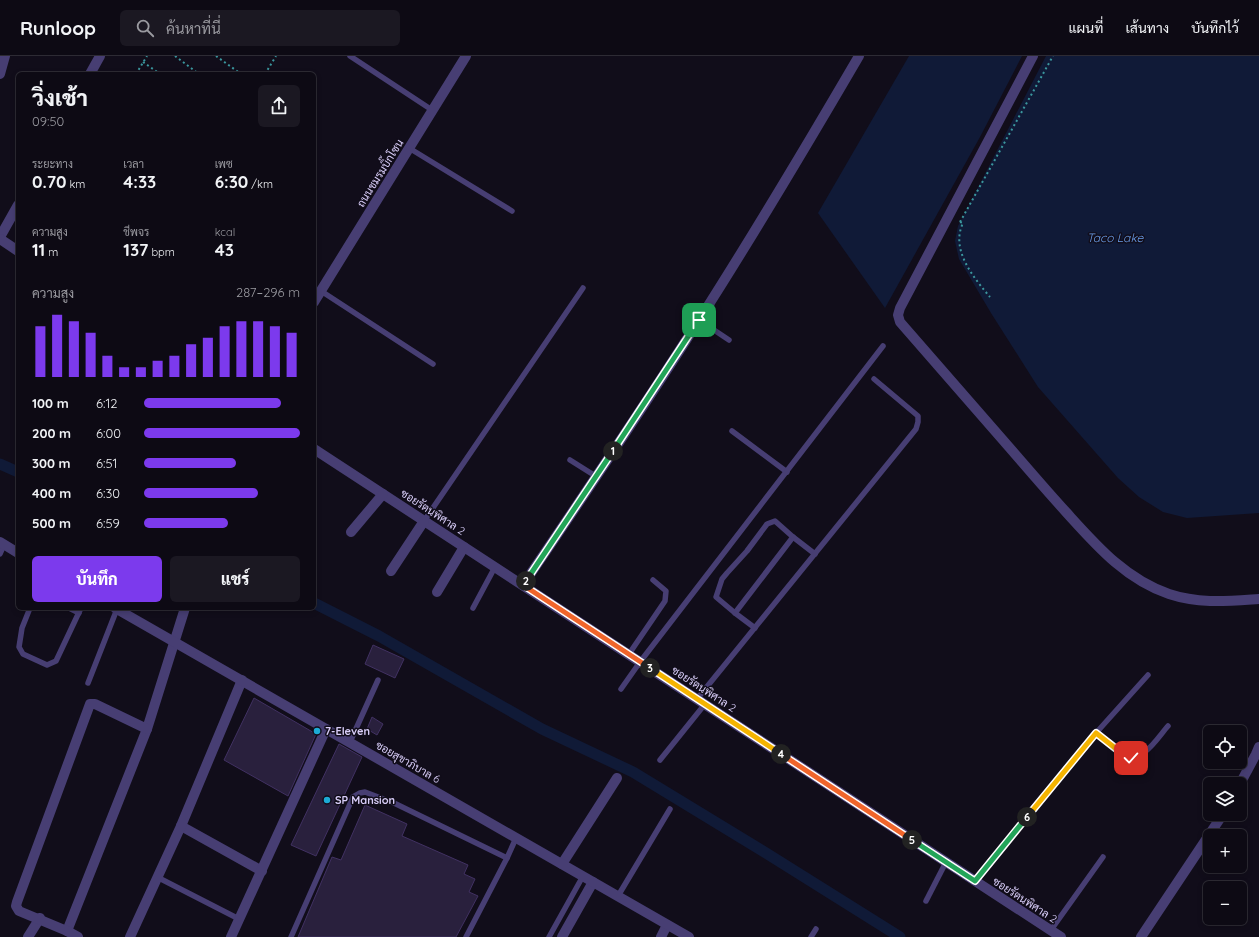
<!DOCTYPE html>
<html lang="th">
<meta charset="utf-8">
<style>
body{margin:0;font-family:Quicksand,Sarabun,sans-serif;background:#1b1822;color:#f1f3f6;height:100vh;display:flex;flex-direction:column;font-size:15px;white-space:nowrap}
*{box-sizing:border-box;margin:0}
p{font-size:13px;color:#9a9aa0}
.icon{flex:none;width:22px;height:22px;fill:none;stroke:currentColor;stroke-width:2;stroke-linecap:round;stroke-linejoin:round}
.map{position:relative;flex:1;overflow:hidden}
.side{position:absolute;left:16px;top:16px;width:300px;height:538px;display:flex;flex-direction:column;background:#0d0a14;border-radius:6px;box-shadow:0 2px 6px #0003,0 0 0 1px #2d2b34}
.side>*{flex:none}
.controls{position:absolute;left:1203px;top:669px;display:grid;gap:8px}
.controls a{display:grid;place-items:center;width:44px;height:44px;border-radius:6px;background:#0d0a14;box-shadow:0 2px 6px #0003,0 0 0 1px #2d2b34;font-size:20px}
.pin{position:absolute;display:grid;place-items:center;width:34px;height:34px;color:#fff;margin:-17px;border-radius:8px;box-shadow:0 2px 6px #0006}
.km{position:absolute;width:20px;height:20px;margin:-10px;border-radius:50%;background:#222;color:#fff;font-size:11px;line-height:20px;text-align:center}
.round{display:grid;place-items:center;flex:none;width:42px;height:42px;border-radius:6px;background:#1b1822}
.head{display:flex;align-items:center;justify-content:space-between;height:68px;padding:0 16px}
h1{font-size:22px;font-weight:800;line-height:30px}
.metrics{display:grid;grid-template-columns:repeat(3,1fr);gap:6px;height:68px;padding:4px 16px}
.metrics div{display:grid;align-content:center}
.metrics b{font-size:17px;font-weight:800}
.metrics small{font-size:11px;font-weight:400}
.metrics p{font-size:11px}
.chart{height:112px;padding:8px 16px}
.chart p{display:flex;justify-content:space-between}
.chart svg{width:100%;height:72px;margin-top:4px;stroke:#7c3aed;stroke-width:6}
.cta{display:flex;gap:8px;margin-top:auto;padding:8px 16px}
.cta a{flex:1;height:46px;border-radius:6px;background:#7c3aed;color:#fff;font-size:16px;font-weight:800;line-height:46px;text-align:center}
.cta a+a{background:#1b1822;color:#f1f3f6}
ul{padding:0 16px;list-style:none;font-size:13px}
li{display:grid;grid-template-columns:64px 48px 1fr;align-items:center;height:30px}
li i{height:10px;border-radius:5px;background:#7c3aed}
header{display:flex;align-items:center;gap:24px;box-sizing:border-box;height:56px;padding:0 20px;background:#0d0a14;border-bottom:1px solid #2d2b34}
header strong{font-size:19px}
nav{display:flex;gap:22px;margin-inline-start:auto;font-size:14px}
.search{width:280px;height:36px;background:#1b1822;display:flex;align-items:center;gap:10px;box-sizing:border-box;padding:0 14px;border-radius:6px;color:#9a9aa0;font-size:15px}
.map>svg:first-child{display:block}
.water{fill:#101a37}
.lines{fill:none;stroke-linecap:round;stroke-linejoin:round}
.canal{stroke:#101a37;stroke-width:11}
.building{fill:#29203d;stroke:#413162}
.path{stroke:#3b979e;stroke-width:2;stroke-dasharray:2 3;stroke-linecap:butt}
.service{stroke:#473e73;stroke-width:5.5}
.minor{stroke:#473e73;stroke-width:10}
.tertiary{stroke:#473e73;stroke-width:10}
.split-1-casing{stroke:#fff;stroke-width:8}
.split-2-casing{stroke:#fff;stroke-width:8}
.split-3-casing{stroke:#fff;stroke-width:8}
.split-4-casing{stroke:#fff;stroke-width:8}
.split-5-casing{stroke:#fff;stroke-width:8}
.split-6-casing{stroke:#fff;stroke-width:8}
.split-7-casing{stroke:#fff;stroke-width:8}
.split-1{stroke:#22a559;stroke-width:5}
.split-2{stroke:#22a559;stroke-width:5}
.split-3{stroke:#f0652b;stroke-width:5}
.split-4{stroke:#f5b400;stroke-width:5}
.split-5{stroke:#f0652b;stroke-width:5}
.split-6{stroke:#22a559;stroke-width:5}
.split-7{stroke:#f5b400;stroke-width:5}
.poi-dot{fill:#1cabd5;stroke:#110d1a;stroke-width:1.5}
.labels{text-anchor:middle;stroke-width:3;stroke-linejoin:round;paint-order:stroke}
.street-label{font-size:11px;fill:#d8cdf8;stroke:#110d1a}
.poi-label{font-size:11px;font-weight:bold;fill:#d8cdf8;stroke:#110d1a;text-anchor:start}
.water-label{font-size:12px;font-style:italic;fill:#699eeb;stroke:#110d1a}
</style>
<header>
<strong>Runloop</strong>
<div class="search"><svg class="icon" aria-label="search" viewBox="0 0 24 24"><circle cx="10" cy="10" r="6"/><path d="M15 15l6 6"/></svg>ค้นหาที่นี่</div>
<nav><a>แผนที่</a><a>เส้นทาง</a><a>บันทึกไว้</a></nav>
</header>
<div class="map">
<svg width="1259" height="881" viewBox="0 0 1259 881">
<rect width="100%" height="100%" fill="#110d1a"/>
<g class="water">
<path d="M909,0H1022L980,81L885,252L818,157Z"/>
<path d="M1046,0H1259V457L1187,462L1163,456L1139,441L1118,422L1038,331L991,257L959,203L955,185L958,170Z"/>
</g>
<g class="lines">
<g class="canal">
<path d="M0,408L18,416"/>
<path d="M314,547L379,580L542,673L633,716L766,797L900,881"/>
</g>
</g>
<g class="building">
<path d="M373,589L404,603L395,622L365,608Z"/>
<path d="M254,642L316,678L288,740L224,704Z"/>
<path d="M372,661L383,668L377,679L367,673Z"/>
<path d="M339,688L362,701L316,800L291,789Z"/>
<path d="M365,749L407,768L402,780L468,809L464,818L475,823L469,836L478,840L456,881H298L332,801L341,804Z"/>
</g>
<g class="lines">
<g class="path">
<path d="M175,0L199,18"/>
<path d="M216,0L241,18"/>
<path d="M143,6L160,18"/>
<path d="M136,18L147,0"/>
<path d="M265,18L276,0"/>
<path d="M960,166L1053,0"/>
<path d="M960,166L963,167C950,194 974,222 990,241"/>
</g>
<g class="service">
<path d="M350,0L432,54"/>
<path d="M409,92L512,155"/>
<path d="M321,235L433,308"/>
<path d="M699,264L729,284"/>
<path d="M732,375L787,416"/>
<path d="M570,404L597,421"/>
<path d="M424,465L583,232"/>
<path d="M0,498L4,489"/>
<path d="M30,552L22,572L19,591L23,598L47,609L56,605L81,552"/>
<path d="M69,552L79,557"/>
<path d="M473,552L495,511"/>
<path d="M735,557L793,481"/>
<path d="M755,572L735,557L716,541L722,523L727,517L747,495L767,468L775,465L793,481L815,498"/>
<path d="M629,598L665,545L666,535L653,524"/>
<path d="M88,627L117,553"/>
<path d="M621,633L640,606L883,290"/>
<path d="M697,643L916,373L918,366V360L874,323"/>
<path d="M1096,677C1104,683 1116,694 1124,699C1142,709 1158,681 1168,670"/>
<path d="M350,686L378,624"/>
<path d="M660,704L705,648"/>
<path d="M157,821L239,863"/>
<path d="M975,825L1096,677L1148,619"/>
<path d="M618,840L670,753"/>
<path d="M926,845L946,806"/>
<path d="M1051,874L1103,801"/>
<path d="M291,881L353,741L360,737L365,736L394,747L507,802"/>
<path d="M466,881L507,802L516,782"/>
<path d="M549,881L583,820"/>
<path d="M811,881L816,873"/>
</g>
<g class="minor">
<path d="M1033,0L900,252L898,259L900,266C934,305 968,344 1002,383C1023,407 1044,432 1066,456C1096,489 1125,523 1169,538C1199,548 1228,545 1259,543"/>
<path d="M0,18L5,0"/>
<path d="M90,18L100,0"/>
<path d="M0,181L18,149"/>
<path d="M0,183L18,195"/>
<path d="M314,246L466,0"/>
<path d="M314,393L1061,881"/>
<path d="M351,476L383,438"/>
<path d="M391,515L424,465"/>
<path d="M523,529C582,442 642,354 699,264C754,178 807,89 859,0"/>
<path d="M437,536L464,491"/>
<path d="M1240,728L1256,698L1259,691"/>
<path d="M181,770L262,815"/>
<path d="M562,808L617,722"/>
<path d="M67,875L147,673L185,552"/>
<path d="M28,881L40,862"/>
<path d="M78,881L67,875L19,855L16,850L17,846L90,648H95L147,673"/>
<path d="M130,881L181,770L242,624"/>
<path d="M231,881L326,673"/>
<path d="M562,881L593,826"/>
<path d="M661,881L667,869"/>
<path d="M1141,881L1223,758"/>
</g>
<g class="tertiary">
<path d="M0,486L18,497"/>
<path d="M115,552L689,881"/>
</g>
</g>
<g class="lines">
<g class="split-1-casing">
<path id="split-1" d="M613,395L699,264"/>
</g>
<g class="split-2-casing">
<path id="split-2" d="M526,525L613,395"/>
</g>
<g class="split-3-casing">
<path id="split-3" d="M526,525L523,529L650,612"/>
</g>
<g class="split-4-casing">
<path id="split-4" d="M650,612L781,698"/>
</g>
<g class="split-5-casing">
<path id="split-5" d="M781,698L912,784"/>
</g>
<g class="split-6-casing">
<path id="split-6" d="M912,784L975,825L1027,761"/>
</g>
<g class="split-7-casing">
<path id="split-7" d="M1027,761L1096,677L1124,699L1131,702"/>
</g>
<use href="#split-1" class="split-1"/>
<use href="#split-2" class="split-2"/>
<use href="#split-3" class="split-3"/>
<use href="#split-4" class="split-4"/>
<use href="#split-5" class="split-5"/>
<use href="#split-6" class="split-6"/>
<use href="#split-7" class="split-7"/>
</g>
<g class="poi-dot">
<circle cx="317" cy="675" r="4"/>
<circle cx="327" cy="744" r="4"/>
</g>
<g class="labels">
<g class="street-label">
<text transform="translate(380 117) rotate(-58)" y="4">ถนนชมรมบิ๊กโซน</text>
<text transform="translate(433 456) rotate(33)" y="4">ซอยรัตนพิศาล 2</text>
<text transform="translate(704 633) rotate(33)" y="4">ซอยรัตนพิศาล 2</text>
<text transform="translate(408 706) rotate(30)" y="4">ซอยสุขาภิบาล 6</text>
<text transform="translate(1025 844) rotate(33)" y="4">ซอยรัตนพิศาล 2</text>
</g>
<g class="poi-label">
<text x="325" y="679">7-Eleven</text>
<text x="335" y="748">SP Mansion</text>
</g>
<g class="water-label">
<text x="1115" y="186">Taco Lake</text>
</g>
</g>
</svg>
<div class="controls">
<a><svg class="icon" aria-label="locate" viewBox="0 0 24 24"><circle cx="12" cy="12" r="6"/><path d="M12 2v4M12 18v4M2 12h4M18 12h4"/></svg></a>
<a><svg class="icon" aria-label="layers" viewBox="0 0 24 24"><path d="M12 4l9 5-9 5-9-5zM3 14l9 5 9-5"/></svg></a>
<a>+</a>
<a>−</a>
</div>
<div class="pin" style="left:699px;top:264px;background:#1e9e55"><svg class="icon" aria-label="arrive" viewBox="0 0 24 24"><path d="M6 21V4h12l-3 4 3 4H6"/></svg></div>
<div class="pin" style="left:1131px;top:702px;background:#d93025"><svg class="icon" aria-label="check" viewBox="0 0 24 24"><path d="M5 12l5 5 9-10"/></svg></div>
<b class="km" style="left:613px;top:395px">1</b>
<b class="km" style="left:526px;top:525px">2</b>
<b class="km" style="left:650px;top:612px">3</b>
<b class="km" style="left:781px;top:698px">4</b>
<b class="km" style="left:912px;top:784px">5</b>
<b class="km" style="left:1027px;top:761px">6</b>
<section class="side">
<div class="head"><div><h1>วิ่งเช้า</h1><p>09:50</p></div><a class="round"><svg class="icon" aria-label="share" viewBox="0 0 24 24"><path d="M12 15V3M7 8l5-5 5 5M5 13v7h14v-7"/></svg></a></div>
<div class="metrics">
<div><p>ระยะทาง</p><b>0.70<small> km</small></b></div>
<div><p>เวลา</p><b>4:33</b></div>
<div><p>เพซ</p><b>6:30<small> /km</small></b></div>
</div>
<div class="metrics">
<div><p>ความสูง</p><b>11<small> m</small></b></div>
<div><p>ชีพจร</p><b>137<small> bpm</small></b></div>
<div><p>kcal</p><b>43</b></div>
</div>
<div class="chart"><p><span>ความสูง</span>287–296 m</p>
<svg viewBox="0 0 160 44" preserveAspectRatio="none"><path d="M5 44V13M15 44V6M25 44V10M35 44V17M45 44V31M55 44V38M65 44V38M75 44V34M85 44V31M95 44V24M105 44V20M115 44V13M125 44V10M135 44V10M145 44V13M155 44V17"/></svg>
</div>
<ul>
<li><b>100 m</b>6:12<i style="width:88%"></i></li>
<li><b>200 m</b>6:00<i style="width:100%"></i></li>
<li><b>300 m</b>6:51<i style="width:59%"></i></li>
<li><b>400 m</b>6:30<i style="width:73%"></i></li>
<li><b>500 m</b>6:59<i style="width:54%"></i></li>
</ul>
<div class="cta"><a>บันทึก</a><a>แชร์</a></div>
</section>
</div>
